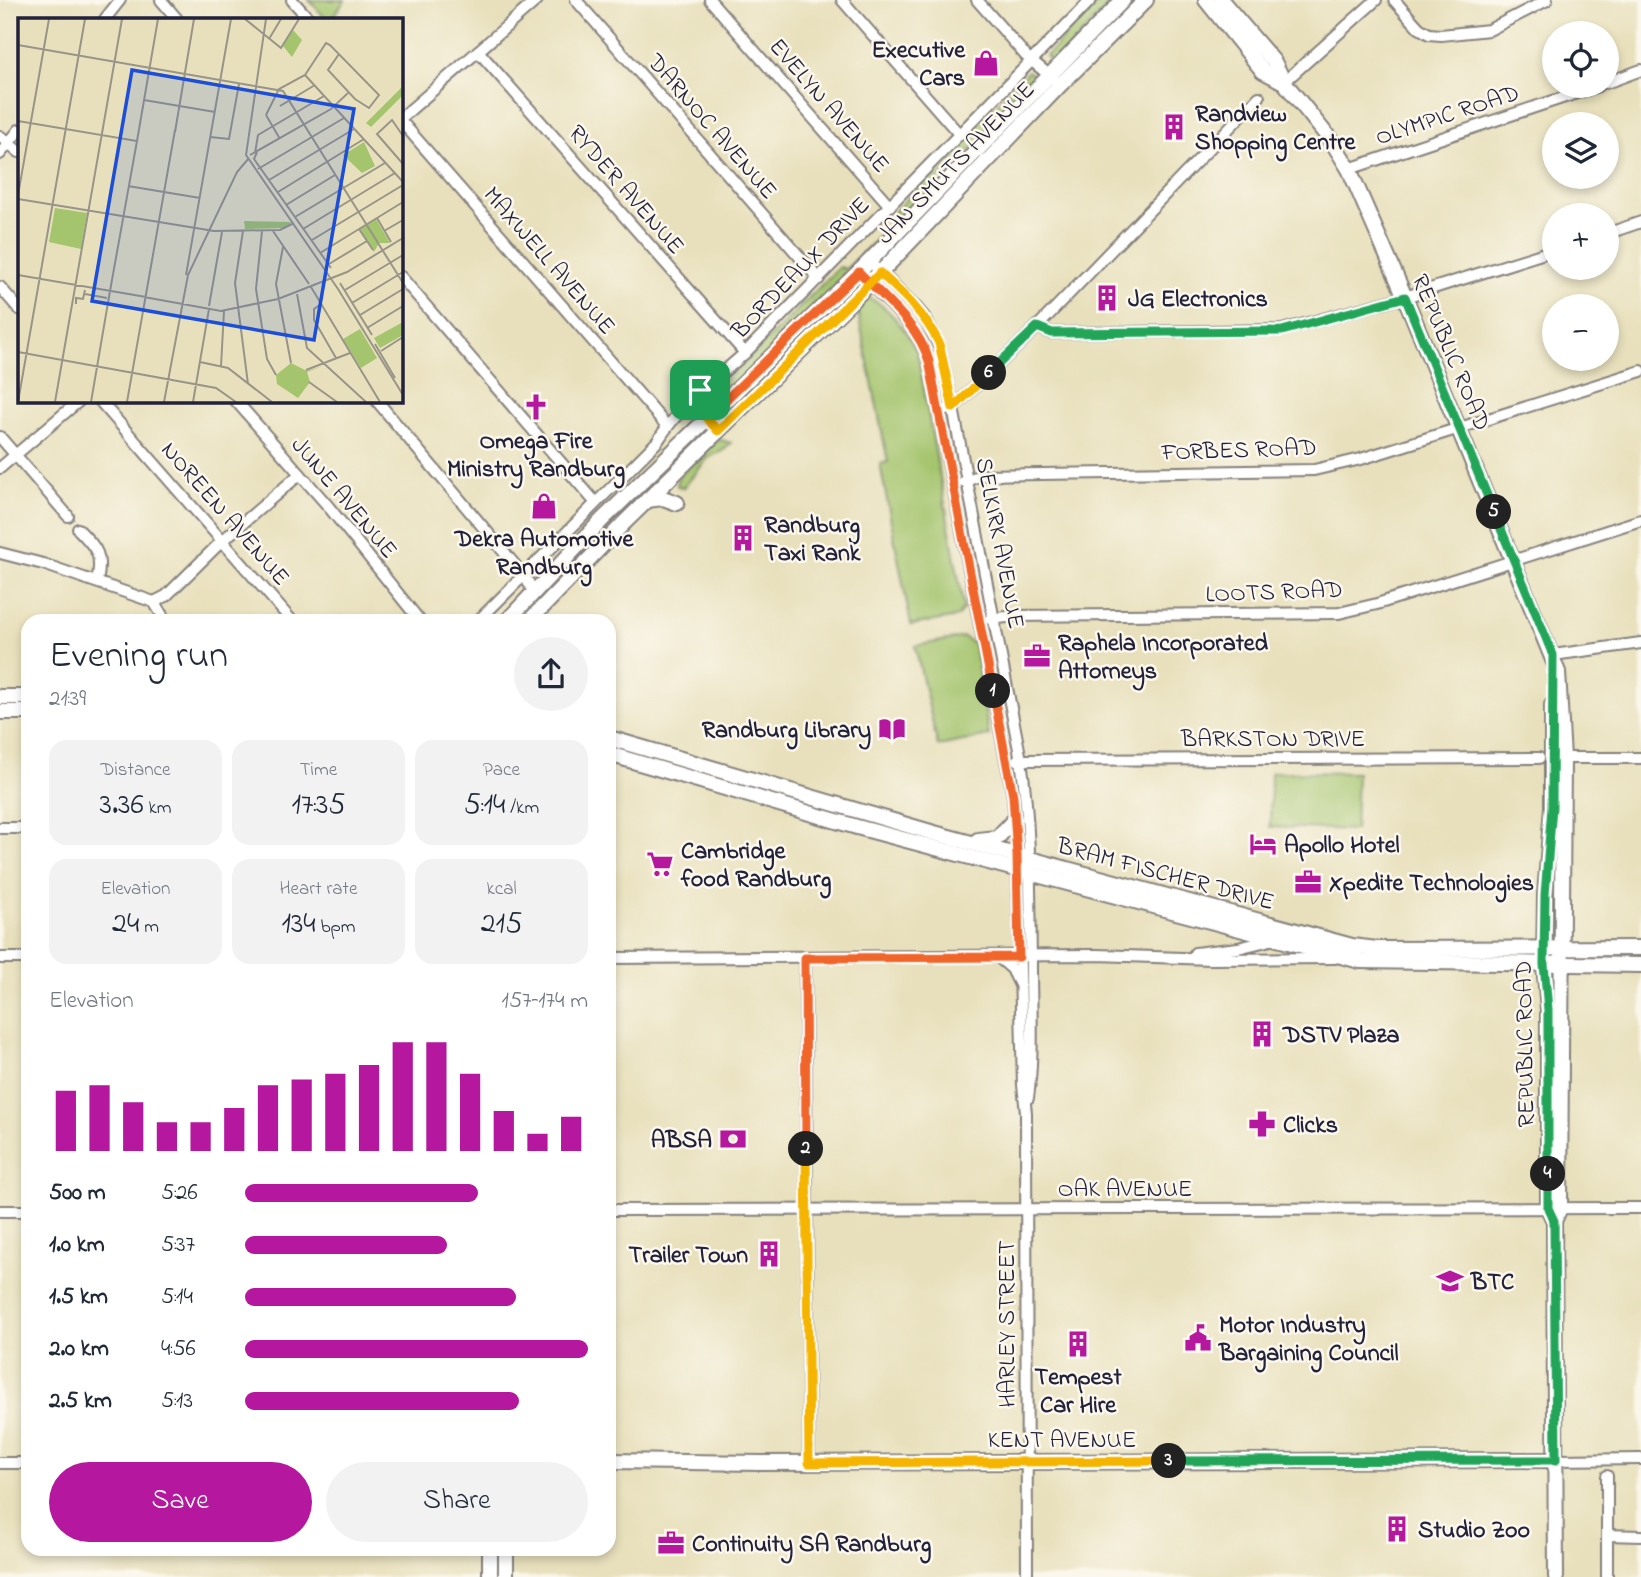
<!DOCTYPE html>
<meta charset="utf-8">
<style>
body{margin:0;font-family:"Indie Flower",sans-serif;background:#f2f2f3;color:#1f2937;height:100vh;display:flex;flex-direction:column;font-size:26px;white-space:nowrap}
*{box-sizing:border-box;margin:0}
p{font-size:23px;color:#747a83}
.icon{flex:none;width:38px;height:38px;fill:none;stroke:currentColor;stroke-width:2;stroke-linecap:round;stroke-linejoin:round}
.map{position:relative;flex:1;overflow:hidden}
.drawer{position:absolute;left:21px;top:614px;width:595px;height:942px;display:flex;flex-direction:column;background:#fff;border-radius:21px;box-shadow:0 4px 10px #0003}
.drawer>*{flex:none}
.buttons{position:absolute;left:1542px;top:21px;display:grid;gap:14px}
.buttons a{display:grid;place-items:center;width:77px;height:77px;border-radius:50%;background:#fff;box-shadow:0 4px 10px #0003;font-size:35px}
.pin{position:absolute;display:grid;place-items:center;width:60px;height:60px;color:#fff;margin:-30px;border-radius:14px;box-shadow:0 4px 10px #0006}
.km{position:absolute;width:35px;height:35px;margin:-18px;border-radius:50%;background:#222;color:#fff;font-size:19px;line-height:35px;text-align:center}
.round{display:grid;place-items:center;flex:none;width:74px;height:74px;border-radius:37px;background:#f2f2f3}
.summary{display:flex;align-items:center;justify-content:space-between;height:119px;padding:0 28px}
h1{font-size:38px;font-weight:600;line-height:52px}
.figures{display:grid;grid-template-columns:repeat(3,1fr);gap:10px;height:119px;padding:7px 28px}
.figures div{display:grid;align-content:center;border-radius:18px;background:#f2f2f3;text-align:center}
.figures b{font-size:30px;font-weight:600}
.figures small{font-size:19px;font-weight:400}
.figures p{font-size:19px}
.chart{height:196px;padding:14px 28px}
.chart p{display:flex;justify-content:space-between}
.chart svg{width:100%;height:126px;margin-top:7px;stroke:#b5179e;stroke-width:6}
.button{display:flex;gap:14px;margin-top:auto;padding:14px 28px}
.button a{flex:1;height:80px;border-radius:42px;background:#b5179e;color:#fff;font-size:28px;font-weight:600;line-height:80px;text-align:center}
.button a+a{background:#f2f2f3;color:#1f2937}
ul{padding:0 28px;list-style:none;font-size:23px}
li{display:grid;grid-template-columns:112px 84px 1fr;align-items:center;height:52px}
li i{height:18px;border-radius:9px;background:#b5179e}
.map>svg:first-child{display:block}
.green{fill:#a4c46d;stroke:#637354;stroke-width:2}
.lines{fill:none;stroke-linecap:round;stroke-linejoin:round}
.minor-casing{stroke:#85817c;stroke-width:14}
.major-casing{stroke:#85817c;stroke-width:18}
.minor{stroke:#fff;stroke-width:10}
.major{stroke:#fff;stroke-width:14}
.split-1-casing{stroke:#fff;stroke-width:14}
.split-2-casing{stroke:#fff;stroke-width:14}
.split-3-casing{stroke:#fff;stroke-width:14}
.split-4-casing{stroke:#fff;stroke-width:14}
.split-5-casing{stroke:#fff;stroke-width:14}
.split-6-casing{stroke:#fff;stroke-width:14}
.split-7-casing{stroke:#fff;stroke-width:14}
.split-1{stroke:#f0652b;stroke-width:9}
.split-2{stroke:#f0652b;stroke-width:9}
.split-3{stroke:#f5b400;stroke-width:9}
.split-4{stroke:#22a559;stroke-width:9}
.split-5{stroke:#22a559;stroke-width:9}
.split-6{stroke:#22a559;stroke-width:9}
.split-7{stroke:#f5b400;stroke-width:9}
.labels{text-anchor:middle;stroke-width:5;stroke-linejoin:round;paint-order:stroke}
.poi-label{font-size:24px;font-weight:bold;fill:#22223b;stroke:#fbf7ec;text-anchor:start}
.street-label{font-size:24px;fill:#22223b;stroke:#fbf7ec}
.inset-road{fill:none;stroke:#999488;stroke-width:2}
.view{fill:#1d4ed8;fill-opacity:0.15;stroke:#1d4ed8;stroke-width:3.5}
.inset-edge{fill:none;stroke:#22223b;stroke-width:3.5}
</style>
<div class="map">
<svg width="1641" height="1577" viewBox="0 0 1641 1577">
<rect width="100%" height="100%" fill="#fbf7ec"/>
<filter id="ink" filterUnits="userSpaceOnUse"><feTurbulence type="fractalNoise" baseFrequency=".0143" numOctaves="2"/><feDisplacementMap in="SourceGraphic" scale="14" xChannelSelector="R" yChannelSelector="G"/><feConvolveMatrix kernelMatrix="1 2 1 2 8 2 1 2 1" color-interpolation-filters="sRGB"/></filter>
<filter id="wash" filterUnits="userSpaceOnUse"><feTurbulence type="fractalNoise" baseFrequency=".00686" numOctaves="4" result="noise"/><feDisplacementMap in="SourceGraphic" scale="28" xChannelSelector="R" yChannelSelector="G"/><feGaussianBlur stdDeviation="1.57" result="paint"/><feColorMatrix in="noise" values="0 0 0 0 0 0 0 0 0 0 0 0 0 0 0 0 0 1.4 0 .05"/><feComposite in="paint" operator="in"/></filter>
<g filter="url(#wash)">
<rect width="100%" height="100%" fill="#e8e0bc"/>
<g class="green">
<path d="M309,0H345L332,19H326Z"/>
<path d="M1101,0H1113L1054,64L1046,56Z"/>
<path d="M1028,71L1038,78L970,150L954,161L896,225L751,371L714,398L708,393L742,366L839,267L846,269L899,217L894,212Z"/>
<path d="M867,298C887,303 909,334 917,352L964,608L957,617L911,625L880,464L888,462L857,308Z"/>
<path d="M718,439L731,443L724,450L708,458L683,488L677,486L678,477Z"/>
<path d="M964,637L974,644L989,736L938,746L915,646Z"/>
<path d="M1271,772L1357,773L1355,830L1270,827Z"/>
</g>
</g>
<g filter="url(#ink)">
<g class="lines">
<g class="minor-casing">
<g id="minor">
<path d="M161,0L177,19"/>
<path d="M292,0L309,19"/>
<path d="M576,0L819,279"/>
<path d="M710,0L890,206"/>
<path d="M842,0L959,134"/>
<path d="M977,0L1026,56L1055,80"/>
<path d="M1394,0L1419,28L1429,34L1441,35L1489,30L1547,0"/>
<path d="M105,19L120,0"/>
<path d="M478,51L745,353"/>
<path d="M1284,82L1376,0"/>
<path d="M1606,83L1641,70"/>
<path d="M401,118L537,0"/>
<path d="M401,121L667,426"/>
<path d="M0,136L19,152"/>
<path d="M0,154L19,130"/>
<path d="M1349,169L1598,86"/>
<path d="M1606,234L1641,222"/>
<path d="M876,268L915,306L925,318L938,343L953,408L1021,760C1031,828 1030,895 1031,964C1031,1008 1034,1054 1028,1098"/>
<path d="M401,277L595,502"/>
<path d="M865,278C889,304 919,326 929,361L1013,796L1017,855L1023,1085L1026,1113L1027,1577"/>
<path d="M0,287L19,309"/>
<path d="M1037,327L1052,333L1282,330L1405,297L1554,250"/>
<path d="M700,390L727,423"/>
<path d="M691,400L712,424"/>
<path d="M100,401L292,621"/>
<path d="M236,401L328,506L420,621"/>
<path d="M377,401L525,577L534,592"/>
<path d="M948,409L953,408L1037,327L1259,97"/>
<path d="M0,437L68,516"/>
<path d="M0,468L79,401"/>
<path d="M963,482L981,475L1314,470L1361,459L1641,371"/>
<path d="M78,529C97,549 103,554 97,582"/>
<path d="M0,553L43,564L154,602L166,596L222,541L300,474"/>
<path d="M154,602L162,615L163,621"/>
<path d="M990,619L1015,616L1339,613L1377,604L1641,520"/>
<path d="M478,621L657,442C681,403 712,383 745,353L1091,0"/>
<path d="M1553,655L1641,643"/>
<path d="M1559,758H1641"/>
<path d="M1017,760L1539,758"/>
<path d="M0,828H28"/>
<path d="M1195,953L1238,948L1275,939"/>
<path d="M998,957L1012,969L1019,983"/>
<path d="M0,958H28"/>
<path d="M609,958L1097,955L1211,959L1335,958"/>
<path d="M805,958L809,1463"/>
<path d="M609,1210L1641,1208"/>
<path d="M0,1211H28"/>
<path d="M1556,1460L1641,1459"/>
<path d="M0,1463H28"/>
<path d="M1607,1535L1641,1536"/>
<path d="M1607,1577V1476"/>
</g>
</g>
<g class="major-casing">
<g id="major">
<path d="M1206,0L1263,71L1284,82"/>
<path d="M1221,0L1274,62L1284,82L1333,143L1349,169L1405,297L1558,672L1563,758L1560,1208L1554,1221"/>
<path d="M647,500L663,498L677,503"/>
<path d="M507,621L602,520L859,272L1123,0"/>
<path d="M529,621L625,522L880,273L1060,85L1146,0"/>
<path d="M0,697H28"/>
<path d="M1552,705V807L1545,895L1544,964L1548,1010V1208L1554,1221L1556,1577"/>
<path d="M0,712H28"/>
<path d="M609,738L934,833L1352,946L1377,949L1641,948"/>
<path d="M609,754L857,827L1360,961L1641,965"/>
<path d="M978,840L997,838L1015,819"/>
<path d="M609,1461L761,1463L1556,1460"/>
<path d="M490,1549V1577"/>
<path d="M506,1577V1549"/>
</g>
</g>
<use href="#minor" class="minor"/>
<use href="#major" class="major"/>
</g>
</g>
<g class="lines" filter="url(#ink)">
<g class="split-1-casing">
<path id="split-1" d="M700,390L716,409L859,272C885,299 918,324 929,361L993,691"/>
</g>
<g class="split-2-casing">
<path id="split-2" d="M806,1149L805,958L1019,957L1017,855L1013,796L993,691"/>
</g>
<g class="split-3-casing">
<path id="split-3" d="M806,1149L809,1463L1169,1461"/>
</g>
<g class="split-4-casing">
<path id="split-4" d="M1169,1461L1556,1460L1554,1221L1548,1208V1174"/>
</g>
<g class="split-5-casing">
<path id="split-5" d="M1494,512L1553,655L1552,807L1545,895L1544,964L1548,1010V1174"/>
</g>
<g class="split-6-casing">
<path id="split-6" d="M989,373L1037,327L1052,333L1282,331L1405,297L1494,512"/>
</g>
<g class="split-7-casing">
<path id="split-7" d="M700,390L691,400L718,431L880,273C903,294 925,314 939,343L953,408L989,373"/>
</g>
<use href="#split-1" class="split-1"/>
<use href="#split-2" class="split-2"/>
<use href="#split-3" class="split-3"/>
<use href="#split-4" class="split-4"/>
<use href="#split-5" class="split-5"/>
<use href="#split-6" class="split-6"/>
<use href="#split-7" class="split-7"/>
</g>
<defs>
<g id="shop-bare" transform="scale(2.1)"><path d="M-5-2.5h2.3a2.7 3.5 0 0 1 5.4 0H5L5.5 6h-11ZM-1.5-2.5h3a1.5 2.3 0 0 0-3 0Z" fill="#b5179e" stroke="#fbf7ec" stroke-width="2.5" paint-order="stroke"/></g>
<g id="building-bare" transform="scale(2.1)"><path d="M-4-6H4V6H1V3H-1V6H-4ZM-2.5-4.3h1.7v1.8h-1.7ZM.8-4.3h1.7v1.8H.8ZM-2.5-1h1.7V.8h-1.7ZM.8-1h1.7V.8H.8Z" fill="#b5179e" stroke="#fbf7ec" stroke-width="2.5" paint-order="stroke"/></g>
<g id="church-bare" transform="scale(2.1)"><path d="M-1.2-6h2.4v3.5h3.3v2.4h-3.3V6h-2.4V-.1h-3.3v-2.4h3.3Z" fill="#b5179e" stroke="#fbf7ec" stroke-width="2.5" paint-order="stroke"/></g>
<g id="office-bare" transform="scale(2.1)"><path d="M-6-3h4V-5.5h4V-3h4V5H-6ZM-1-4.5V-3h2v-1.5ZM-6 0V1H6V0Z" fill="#b5179e" stroke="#fbf7ec" stroke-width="2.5" paint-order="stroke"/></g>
<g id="library-bare" transform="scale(2.1)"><path d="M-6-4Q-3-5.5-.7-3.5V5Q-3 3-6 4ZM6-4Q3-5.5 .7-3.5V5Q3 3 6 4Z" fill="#b5179e" stroke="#fbf7ec" stroke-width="2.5" paint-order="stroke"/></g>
<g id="hotel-bare" transform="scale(2.1)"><path d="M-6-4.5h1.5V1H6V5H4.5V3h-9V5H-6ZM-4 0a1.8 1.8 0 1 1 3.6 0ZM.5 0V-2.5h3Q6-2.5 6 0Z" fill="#b5179e" stroke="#fbf7ec" stroke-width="2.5" paint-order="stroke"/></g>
<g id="supermarket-bare" transform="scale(2.1)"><path d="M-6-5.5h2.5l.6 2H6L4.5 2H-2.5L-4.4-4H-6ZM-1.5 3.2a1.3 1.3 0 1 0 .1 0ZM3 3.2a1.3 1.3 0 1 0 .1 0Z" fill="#b5179e" stroke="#fbf7ec" stroke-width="2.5" paint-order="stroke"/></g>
<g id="pharmacy-bare" transform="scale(2.1)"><path d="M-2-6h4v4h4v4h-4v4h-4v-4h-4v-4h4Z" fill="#b5179e" stroke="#fbf7ec" stroke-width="2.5" paint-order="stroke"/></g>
<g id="bank-bare" transform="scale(2.1)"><path d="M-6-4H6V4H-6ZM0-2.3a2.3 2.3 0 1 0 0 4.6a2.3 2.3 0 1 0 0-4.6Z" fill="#b5179e" stroke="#fbf7ec" stroke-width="2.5" paint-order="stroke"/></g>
<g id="university-bare" transform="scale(2.1)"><path d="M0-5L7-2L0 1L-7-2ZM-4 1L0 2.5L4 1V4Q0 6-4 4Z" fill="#b5179e" stroke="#fbf7ec" stroke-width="2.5" paint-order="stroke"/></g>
<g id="civic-bare" transform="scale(2.1)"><path d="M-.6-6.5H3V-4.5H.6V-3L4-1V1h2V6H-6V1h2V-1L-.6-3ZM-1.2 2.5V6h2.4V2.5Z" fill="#b5179e" stroke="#fbf7ec" stroke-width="2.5" paint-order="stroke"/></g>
</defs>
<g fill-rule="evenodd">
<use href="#shop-bare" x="986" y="63"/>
<use href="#building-bare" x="1174" y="127"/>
<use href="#building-bare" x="1107" y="298"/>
<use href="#church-bare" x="536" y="407"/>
<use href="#shop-bare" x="544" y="506"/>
<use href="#building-bare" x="743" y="538"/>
<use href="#office-bare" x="1037" y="656"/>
<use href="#library-bare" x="892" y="729"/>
<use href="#hotel-bare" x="1263" y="844"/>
<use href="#supermarket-bare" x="660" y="864"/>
<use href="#office-bare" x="1308" y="882"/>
<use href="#building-bare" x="1262" y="1034"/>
<use href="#pharmacy-bare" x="1262" y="1124"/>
<use href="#bank-bare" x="733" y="1139"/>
<use href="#building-bare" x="769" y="1254"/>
<use href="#university-bare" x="1450" y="1281"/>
<use href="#civic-bare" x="1198" y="1338"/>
<use href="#building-bare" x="1078" y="1344"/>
<use href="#building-bare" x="1397" y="1529"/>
<use href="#office-bare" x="671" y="1543"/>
</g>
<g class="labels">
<g class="poi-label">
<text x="965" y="57" text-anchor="end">Executive<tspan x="965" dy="28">Cars</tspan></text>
<text x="1195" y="121">Randview<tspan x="1195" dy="28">Shopping Centre</tspan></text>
<text x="1128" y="306">JG Electronics</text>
<text x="536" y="448" text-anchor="middle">Omega Fire<tspan x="536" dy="28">Ministry Randburg</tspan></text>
<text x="764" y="532">Randburg<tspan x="764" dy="28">Taxi Rank</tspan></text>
<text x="544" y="546" text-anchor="middle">Dekra Automotive<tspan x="544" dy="28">Randburg</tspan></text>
<text x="1058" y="650">Raphela Incorporated<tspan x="1058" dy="28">Attorneys</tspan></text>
<text x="871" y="737" text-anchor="end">Randburg Library</text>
<text x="1284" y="852">Apollo Hotel</text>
<text x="681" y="858">Cambridge<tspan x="681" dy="28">food Randburg</tspan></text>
<text x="1329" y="890">Xpedite Technologies</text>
<text x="1283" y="1042">DSTV Plaza</text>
<text x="1283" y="1132">Clicks</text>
<text x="712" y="1147" text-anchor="end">ABSA</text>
<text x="748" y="1262" text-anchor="end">Trailer Town</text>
<text x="1471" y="1289">BTC</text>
<text x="1219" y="1332">Motor Industry<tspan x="1219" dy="28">Bargaining Council</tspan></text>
<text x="1078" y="1384" text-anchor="middle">Tempest<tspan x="1078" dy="28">Car Hire</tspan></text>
<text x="1418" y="1537">Studio Zoo</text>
<text x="692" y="1551">Continuity SA Randburg</text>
</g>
<g class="street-label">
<text transform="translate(830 105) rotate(49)" y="8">EVELYN AVENUE</text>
<text transform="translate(1447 114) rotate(-18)" y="8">OLYMPIC ROAD</text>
<text transform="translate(713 126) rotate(49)" y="8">DARNOC AVENUE</text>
<text transform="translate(955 162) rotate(-46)" y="8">JAN SMUTS AVENUE</text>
<text transform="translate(627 189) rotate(49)" y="8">RYDER AVENUE</text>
<text transform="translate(550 260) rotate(49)" y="8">MAXWELL AVENUE</text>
<text transform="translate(800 267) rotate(-46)" y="8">BORDEAUX DRIVE</text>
<text transform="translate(1452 352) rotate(67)" y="8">REPUBLIC ROAD</text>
<text transform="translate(1239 449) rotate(-2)" y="8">FORBES ROAD</text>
<text transform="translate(345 497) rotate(50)" y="8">JUNE AVENUE</text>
<text transform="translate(226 513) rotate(49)" y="8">NOREEN AVENUE</text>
<text transform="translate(1001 543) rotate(79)" y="8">SELKIRK AVENUE</text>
<text transform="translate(1274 591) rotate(-2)" y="8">LOOTS ROAD</text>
<text x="1273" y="746">BARKSTON DRIVE</text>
<text transform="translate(1166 873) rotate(15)" y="8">BRAM FISCHER DRIVE</text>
<text transform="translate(1524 1044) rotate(-91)" y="8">REPUBLIC ROAD</text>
<text x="1125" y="1196">OAK AVENUE</text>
<text transform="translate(1006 1324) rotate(-90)" y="8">HARLEY STREET</text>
<text x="1062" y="1447">KENT AVENUE</text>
</g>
</g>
<g transform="translate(18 18)">
<rect width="385" height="385" fill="#e8e0bc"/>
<path d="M275,12L284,22L274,39L265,28ZM385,68V77L353,109L348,105ZM346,124L357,148L344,155L325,137ZM37,190L69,195L63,231L31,224ZM358,201L372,225H361L356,234L341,211ZM226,203L272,204L273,205L267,210L227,211ZM385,304V317L362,330L356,320ZM342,311L359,340L343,350L325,321ZM273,345L289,353L305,348L289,354L292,364L280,380L259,366L258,357Z" fill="#a4c46d"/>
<path class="inset-road" d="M227,1L263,30L281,1M248,1L228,137L320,271L385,377M251,21L263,1M0,27L265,73L385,265M287,57L385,164M126,82L197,94M262,88L297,67M248,97L261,71L287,57L308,25L312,27L361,77L351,90L337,81L310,52L321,36M248,97L262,121M0,103L119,123L92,273M157,114L176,1M385,118L374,102L359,116L385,146M192,119L211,121L221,66M119,123L140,1M239,134L236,141L313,250M237,135L240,117L306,78M232,137L313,91L330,75M240,151L326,100M251,162L336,111M110,168L182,180M260,174L346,121M0,177L31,1M0,181L196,213L262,212L276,205M268,187L317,157M277,199L367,145M359,200L373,224M285,211L377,155M341,211L355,232M225,213L217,265L230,366M244,213L238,271L249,341L258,357M255,213L291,266M366,213L385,202M294,222L385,167M265,229L258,266L273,345M302,235L385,184M311,246L349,223M0,257L128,279M168,257L213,1M322,265L354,317M293,269L362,384M327,272L385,237M67,276L89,280M279,276L289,330L348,384M126,279L203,293L260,281L329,254L385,220M334,285L385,254M58,286V280L65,281L67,272M303,286L296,291V302L318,340M191,288L204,214M342,297L385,271M349,310L385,288M357,326L377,360M363,333L385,319M0,334L198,370L218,384M182,344L210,350L254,384M203,348L206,293M288,352L332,335M291,364L319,384M0,384L67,1M37,384L104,1M73,384L92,273M109,384L157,112M146,384L170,257L219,154L231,140M175,384L191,291"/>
<path class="view" d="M114,52L336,91L296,322L74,283Z"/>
<rect width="385" height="385" class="inset-edge"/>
</g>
</svg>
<div class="buttons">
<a><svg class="icon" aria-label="locate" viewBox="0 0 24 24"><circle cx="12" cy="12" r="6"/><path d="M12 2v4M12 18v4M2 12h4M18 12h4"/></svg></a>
<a><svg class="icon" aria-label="layers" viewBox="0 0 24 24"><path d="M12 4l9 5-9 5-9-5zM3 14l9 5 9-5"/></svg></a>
<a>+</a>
<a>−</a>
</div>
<div class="pin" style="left:700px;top:390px;background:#1e9e55"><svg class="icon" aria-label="arrive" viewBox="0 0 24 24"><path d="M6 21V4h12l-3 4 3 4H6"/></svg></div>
<b class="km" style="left:993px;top:691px">1</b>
<b class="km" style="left:806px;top:1149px">2</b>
<b class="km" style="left:1169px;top:1461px">3</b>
<b class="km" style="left:1548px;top:1174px">4</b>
<b class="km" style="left:1494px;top:512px">5</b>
<b class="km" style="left:989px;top:373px">6</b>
<section class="drawer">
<div class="summary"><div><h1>Evening run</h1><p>21:39</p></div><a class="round"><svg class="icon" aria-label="share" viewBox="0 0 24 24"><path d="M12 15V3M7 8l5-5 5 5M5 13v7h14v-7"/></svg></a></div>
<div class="figures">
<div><p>Distance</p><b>3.36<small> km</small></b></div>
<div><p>Time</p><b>17:35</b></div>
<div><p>Pace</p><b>5:14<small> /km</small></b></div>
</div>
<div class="figures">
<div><p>Elevation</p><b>24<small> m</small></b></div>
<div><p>Heart rate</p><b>134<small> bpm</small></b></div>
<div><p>kcal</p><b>215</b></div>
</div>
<div class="chart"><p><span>Elevation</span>157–174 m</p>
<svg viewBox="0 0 160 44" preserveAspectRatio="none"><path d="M5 44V23M15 44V21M25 44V27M35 44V34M45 44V34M55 44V29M65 44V21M75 44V19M85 44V17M95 44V14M105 44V6M115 44V6M125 44V17M135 44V30M145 44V38M155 44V32"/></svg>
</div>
<ul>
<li><b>500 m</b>5:26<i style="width:68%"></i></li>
<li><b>1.0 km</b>5:37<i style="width:59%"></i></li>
<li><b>1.5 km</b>5:14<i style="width:79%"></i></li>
<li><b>2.0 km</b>4:56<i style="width:100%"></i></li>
<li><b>2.5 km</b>5:13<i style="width:80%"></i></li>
</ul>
<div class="button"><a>Save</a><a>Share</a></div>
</section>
</div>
